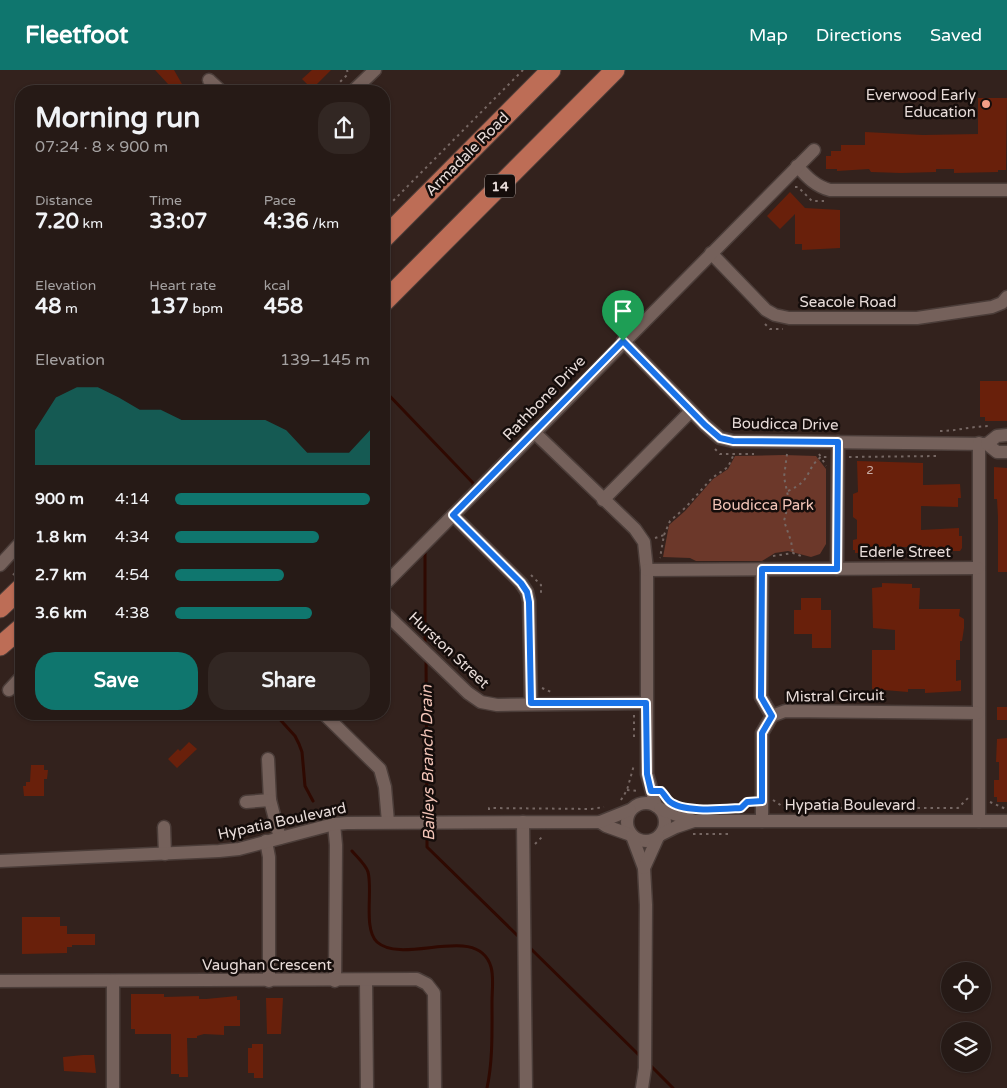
<!DOCTYPE html>
<meta charset="utf-8">
<style>
body{margin:0;font-family:"Varela Round",sans-serif;background:#322723;color:#f1f3f6;height:100vh;display:flex;flex-direction:column;font-size:19px;white-space:nowrap}
*{box-sizing:border-box;margin:0}
p{font-size:16px;color:#a4a1a1}
.icon{flex:none;width:28px;height:28px;fill:none;stroke:currentColor;stroke-width:2;stroke-linecap:round;stroke-linejoin:round}
.map{position:relative;flex:1;overflow:hidden}
.side{position:absolute;left:15px;top:15px;width:375px;height:635px;display:flex;flex-direction:column;background:#261a16;border-radius:20px;box-shadow:0 1px 4px #0004,0 0 0 1px #423835}
.side>*{flex:none}
.buttons{position:absolute;left:941px;top:892px;display:grid;gap:10px}
.buttons a{display:grid;place-items:center;width:50px;height:50px;border-radius:50%;background:#261a16;box-shadow:0 1px 4px #0004,0 0 0 1px #423835;font-size:25px}
.pin{position:absolute;display:grid;place-items:center;width:42px;height:42px;color:#fff;margin:-51px -21px;border-radius:50% 50% 50% 0;rotate:-45deg;box-shadow:0 0 5px #0007}
.pin .icon{rotate:45deg}
.round{display:grid;place-items:center;flex:none;width:52px;height:52px;border-radius:20px;background:#322723}
.overview{display:flex;align-items:center;justify-content:space-between;height:85px;padding:0 20px}
h1{font-size:28px;font-weight:700;line-height:38px}
.metrics{display:grid;grid-template-columns:repeat(3,1fr);gap:8px;height:85px;padding:5px 20px}
.metrics div{display:grid;align-content:center}
.metrics b{font-size:21px;font-weight:700}
.metrics small{font-size:14px;font-weight:400}
.metrics p{font-size:14px}
.chart{height:140px;padding:10px 20px}
.chart p{display:flex;justify-content:space-between}
.chart svg{width:100%;height:90px;margin-top:5px;fill:#0f766e;opacity:.7}
.action{display:flex;gap:10px;margin-top:auto;padding:10px 20px}
.action a{flex:1;height:58px;border-radius:20px;background:#0f766e;color:#fff;font-size:20px;font-weight:700;line-height:58px;text-align:center}
.action a+a{background:#322723;color:#f1f3f6}
ul{padding:0 20px;list-style:none;font-size:16px}
li{display:grid;grid-template-columns:80px 60px 1fr;align-items:center;height:38px}
li i{height:12px;border-radius:6px;background:#0f766e}
header{display:flex;align-items:center;gap:30px;box-sizing:border-box;height:70px;padding:0 25px;background:#0f766e;color:#fff}
header strong{font-size:24px}
nav{display:flex;gap:28px;margin-inline-start:auto;font-size:18px}
.map>svg:first-child{display:block}
.green{fill:#6c382a}
.lines{fill:none;stroke-linecap:round;stroke-linejoin:round}
.stream{stroke:#2f0901;stroke-width:3}
.building{fill:#69200b}
.minor-casing{stroke:#4b3d39;stroke-width:15}
.highway-casing{stroke:#4b3d39;stroke-width:21}
.path{stroke:#766763;stroke-width:2;stroke-dasharray:2.5 4;stroke-linecap:butt}
.minor{stroke:#75615b;stroke-width:12}
.highway{stroke:#bd6d56;stroke-width:19}
.route-casing{stroke:#fff;stroke-width:10}
.route{stroke:#1a73e8;stroke-width:6}
.poi-dot{fill:#f49e86;stroke:#150d0b;stroke-width:2}
.labels{text-anchor:middle;stroke-width:5;stroke-linejoin:round;paint-order:stroke}
.number-label{font-size:12px;fill:#c8ada6}
.shield{fill:#150d0b;stroke:#a99e9b;stroke-width:1}
.shield-label{font-size:14px;font-weight:bold;fill:#e8dcd9}
.poi-label{font-size:15px;fill:#e8dcd9;stroke:#150d0b;text-anchor:end}
.street-label{font-size:15px;fill:#e8dcd9;stroke:#150d0b}
.park-label{font-size:15px;fill:#f3c5b8;stroke:#150d0b}
.water-label{font-size:16px;font-style:italic;fill:#f1c3b6;stroke:#150d0b}
</style>
<header>
<strong>Fleetfoot</strong>
<nav><a>Map</a><a>Directions</a><a>Saved</a></nav>
</header>
<div class="map">
<svg width="1007" height="1018" viewBox="0 0 1007 1018">
<rect width="100%" height="100%" fill="#33221d"/>
<path class="green" d="M784,385L816,386L826,399V474L820,484L811,487L788,481L775,483L762,491H696L690,488L663,487L669,455L685,441L713,409L728,399L735,386Z"/>
<g class="lines">
<g class="stream">
<path d="M384,320L473,413V419"/>
<path d="M425,481V577"/>
<path d="M426,588L427,749"/>
<path d="M275,644L295,666L299,674L302,682L305,716L313,731"/>
<path d="M427,756V777L520,868"/>
<path d="M352,781C357,787 366,795 368,802C373,820 363,859 377,872C404,896 478,852 491,897C494,907 492,921 492,931C492,960 493,990 487,1018"/>
<path d="M528,876L641,987"/>
<path d="M649,994L673,1018"/>
</g>
</g>
<g class="building">
<path d="M155,0H174L186,21H155L168,14Z"/>
<path d="M312,0H331L312,19L302,9Z"/>
<path d="M978,28H1007L1006,100H998V102L954,103V99H936V102L901,103L871,102L869,99L837,101V99H826V86H831V81H841V75H865V62L923,65L978,64Z"/>
<path d="M790,122L805,138L840,140V178L802,180V174H795V144L780,159L767,146Z"/>
<path d="M980,311H1007V351H985V347H980Z"/>
<path d="M857,391L923,393V415L960,414L961,428H958V437L921,436V460L959,458V466H962V478L960,481H929V477H902L903,482L855,483V480H853V470L857,469V450L853,447V424L858,422Z"/>
<path d="M994,397L1007,398V502H998V447L997,429H994Z"/>
<path d="M882,513L912,514V518H920L919,539H960L959,546L964,549V558L962,571H960V590H956V611L961,610V621L925,623V619H908V622L872,619V580H895V560L873,558L872,518L882,517Z"/>
<path d="M801,528H821V540H831V578H812V564H794V540H801Z"/>
<rect x="997" y="637" width="10" height="13"/>
<path d="M1007,668V732H997V727H994V710H999V692H996L997,669Z"/>
<path d="M189,672L197,679L177,698L168,689L178,679L180,681Z"/>
<path d="M31,695H44V700H48L47,709H44V726H24L23,716H26V712H30Z"/>
<path d="M22,847H60V856H67V864H95V875H72V877H67V883L22,884Z"/>
<path d="M131,924H164V927L199,926V929H206L237,926V930H240V956H224V965L204,964L197,966V968H187L188,1007H179V1004H171V964H135V959H131Z"/>
<path d="M266,928H283L281,964H267Z"/>
<path d="M252,974H263V1008H254V1003H248V978H252Z"/>
<path d="M83,985H94L96,1003L64,1001L63,987Z"/>
</g>
<g class="lines">
<g class="minor-casing">
<g id="minor">
<path d="M209,10L221,21"/>
<path d="M353,21L375,0"/>
<path d="M797,96C807,107 815,116 830,120H1007"/>
<path d="M711,183L766,240L775,245L789,248H917L992,237L1002,233L1007,227"/>
<path d="M623,271L705,355L720,368L733,371L987,374L997,382H1007"/>
<path d="M534,362L635,459L644,472L647,500V704L656,736"/>
<path d="M979,373V751"/>
<path d="M987,374L997,366L1007,365"/>
<path d="M603,430L691,341"/>
<path d="M453,445L521,513L527,522L529,531L531,633"/>
<path d="M0,495L21,472"/>
<path d="M762,499L761,627L772,646"/>
<path d="M837,499L838,372"/>
<path d="M647,500L978,498"/>
<path d="M384,515L814,80"/>
<path d="M384,542L468,623L481,632L497,635L645,633"/>
<path d="M9,620L21,607"/>
<path d="M324,644L380,699L385,717L388,752"/>
<path d="M268,689L270,730L280,768"/>
<path d="M246,732L270,730"/>
<circle cx="646" cy="752" r="19"/>
<path d="M660,739L694,751"/>
<path d="M762,751V663L772,646L785,641L978,643"/>
<path d="M523,752L526,1018"/>
<path d="M600,752L606,756L631,765"/>
<path d="M334,754L336,775L335,911"/>
<path d="M164,757L165,784"/>
<path d="M660,765L676,757L694,751H1007"/>
<path d="M632,766L644,798L646,835L645,998L642,1018"/>
<path d="M266,771L269,787V911"/>
<path d="M0,791L219,781L239,779L334,754L347,753L600,752L630,740"/>
<path d="M644,798L658,767"/>
<path d="M366,910L367,1018"/>
<path d="M0,911L417,909L427,914L434,923L435,1018"/>
<path d="M113,911V1018"/>
</g>
</g>
<g class="highway-casing">
<g id="highway">
<path d="M384,168L551,0"/>
<path d="M384,232L615,0"/>
<path d="M0,538L21,518"/>
<path d="M0,576L21,558"/>
</g>
</g>
<g class="path">
<path d="M331,21L348,4L347,0"/>
<path d="M795,117H798L812,131H824"/>
<path d="M384,140L523,0"/>
<path d="M765,254L770,259H783"/>
<path d="M940,361C957,361 973,356 990,356"/>
<path d="M715,379L720,384H754"/>
<path d="M787,384L784,407L789,431L784,451L791,471L793,483"/>
<path d="M819,384L821,387H827"/>
<path d="M849,387L940,386"/>
<path d="M788,421C813,410 805,399 821,387L826,396"/>
<path d="M664,465L670,451L686,437L712,408L728,397L734,384"/>
<path d="M655,468L664,465L660,488"/>
<path d="M773,486L793,483L804,487"/>
<path d="M13,505L21,497"/>
<path d="M531,505L541,515V524"/>
<path d="M542,618L551,622"/>
<path d="M634,645V668"/>
<path d="M627,720L639,721"/>
<path d="M621,730L627,720L634,695"/>
<path d="M773,730L785,738"/>
<path d="M990,732L1006,739"/>
<path d="M740,738L747,732H751"/>
<path d="M807,738H958L968,728"/>
<path d="M489,740V738L591,739L604,737"/>
<path d="M693,764H731"/>
<path d="M535,774L544,765"/>
</g>
<use href="#minor" class="minor"/>
<use href="#highway" class="highway"/>
</g>
<g class="lines">
<g class="route-casing">
<path id="route" d="M623,271L705,355L720,368L733,371L838,372L837,499H762L761,627L772,646L762,663V731L747,732L741,738C723,739 682,743 669,731C666,728 664,724 661,721H651L647,704L646,633H531L529,532L527,522L521,513L453,445Z"/>
</g>
<use href="#route" class="route"/>
</g>
<circle class="poi-dot" cx="986" cy="34" r="5"/>
<g class="labels">
<g class="number-label">
<text x="870" y="404">2</text>
</g>
<rect class="shield" x="485" y="104.5" width="30" height="23" rx="4"/>
<g class="shield-label">
<text x="500" y="121">14</text>
</g>
<g class="poi-label">
<text x="976" y="30">Everwood Early<tspan x="976" dy="17">Education</tspan></text>
</g>
<g class="street-label">
<text transform="translate(467 84) rotate(-45)" y="5">Armadale Road</text>
<text x="848" y="237">Seacole Road</text>
<text transform="translate(544 328) rotate(-46)" y="5">Rathbone Drive</text>
<text transform="translate(785 354) rotate(1)" y="5">Boudicca Drive</text>
<text x="905" y="487">Ederle Street</text>
<text transform="translate(449 580) rotate(43)" y="5">Hurston Street</text>
<text transform="translate(835 626) rotate(-1)" y="5">Mistral Circuit</text>
<text x="850" y="740">Hypatia Boulevard</text>
<text transform="translate(282 751) rotate(-12)" y="5">Hypatia Boulevard</text>
<text x="267" y="900">Vaughan Crescent</text>
</g>
<g class="park-label">
<text x="763" y="440">Boudicca Park</text>
</g>
<g class="water-label">
<text transform="translate(427 693) rotate(-91)" y="6">Baileys Branch Drain</text>
</g>
</g>
</svg>
<div class="buttons">
<a><svg class="icon" aria-label="locate" viewBox="0 0 24 24"><circle cx="12" cy="12" r="6"/><path d="M12 2v4M12 18v4M2 12h4M18 12h4"/></svg></a>
<a><svg class="icon" aria-label="layers" viewBox="0 0 24 24"><path d="M12 4l9 5-9 5-9-5zM3 14l9 5 9-5"/></svg></a>
</div>
<div class="pin" style="left:623px;top:271px;background:#1e9e55"><svg class="icon" aria-label="arrive" viewBox="0 0 24 24"><path d="M6 21V4h12l-3 4 3 4H6"/></svg></div>
<section class="side">
<div class="overview"><div><h1>Morning run</h1><p>07:24 · 8 × 900 m</p></div><a class="round"><svg class="icon" aria-label="share" viewBox="0 0 24 24"><path d="M12 15V3M7 8l5-5 5 5M5 13v7h14v-7"/></svg></a></div>
<div class="metrics">
<div><p>Distance</p><b>7.20<small> km</small></b></div>
<div><p>Time</p><b>33:07</b></div>
<div><p>Pace</p><b>4:36<small> /km</small></b></div>
</div>
<div class="metrics">
<div><p>Elevation</p><b>48<small> m</small></b></div>
<div><p>Heart rate</p><b>137<small> bpm</small></b></div>
<div><p>kcal</p><b>458</b></div>
</div>
<div class="chart"><p><span>Elevation</span>139–145 m</p>
<svg viewBox="0 0 160 44" preserveAspectRatio="none"><path d="M0 44V27L10 11L20 6L30 6L40 11L50 17L60 17L70 22L80 22L90 22L100 22L110 22L120 27L130 38L140 38L150 38L160 27V44z"/></svg>
</div>
<ul>
<li><b>900 m</b>4:14<i style="width:100%"></i></li>
<li><b>1.8 km</b>4:34<i style="width:74%"></i></li>
<li><b>2.7 km</b>4:54<i style="width:56%"></i></li>
<li><b>3.6 km</b>4:38<i style="width:70%"></i></li>
</ul>
<div class="action"><a>Save</a><a>Share</a></div>
</section>
</div>
